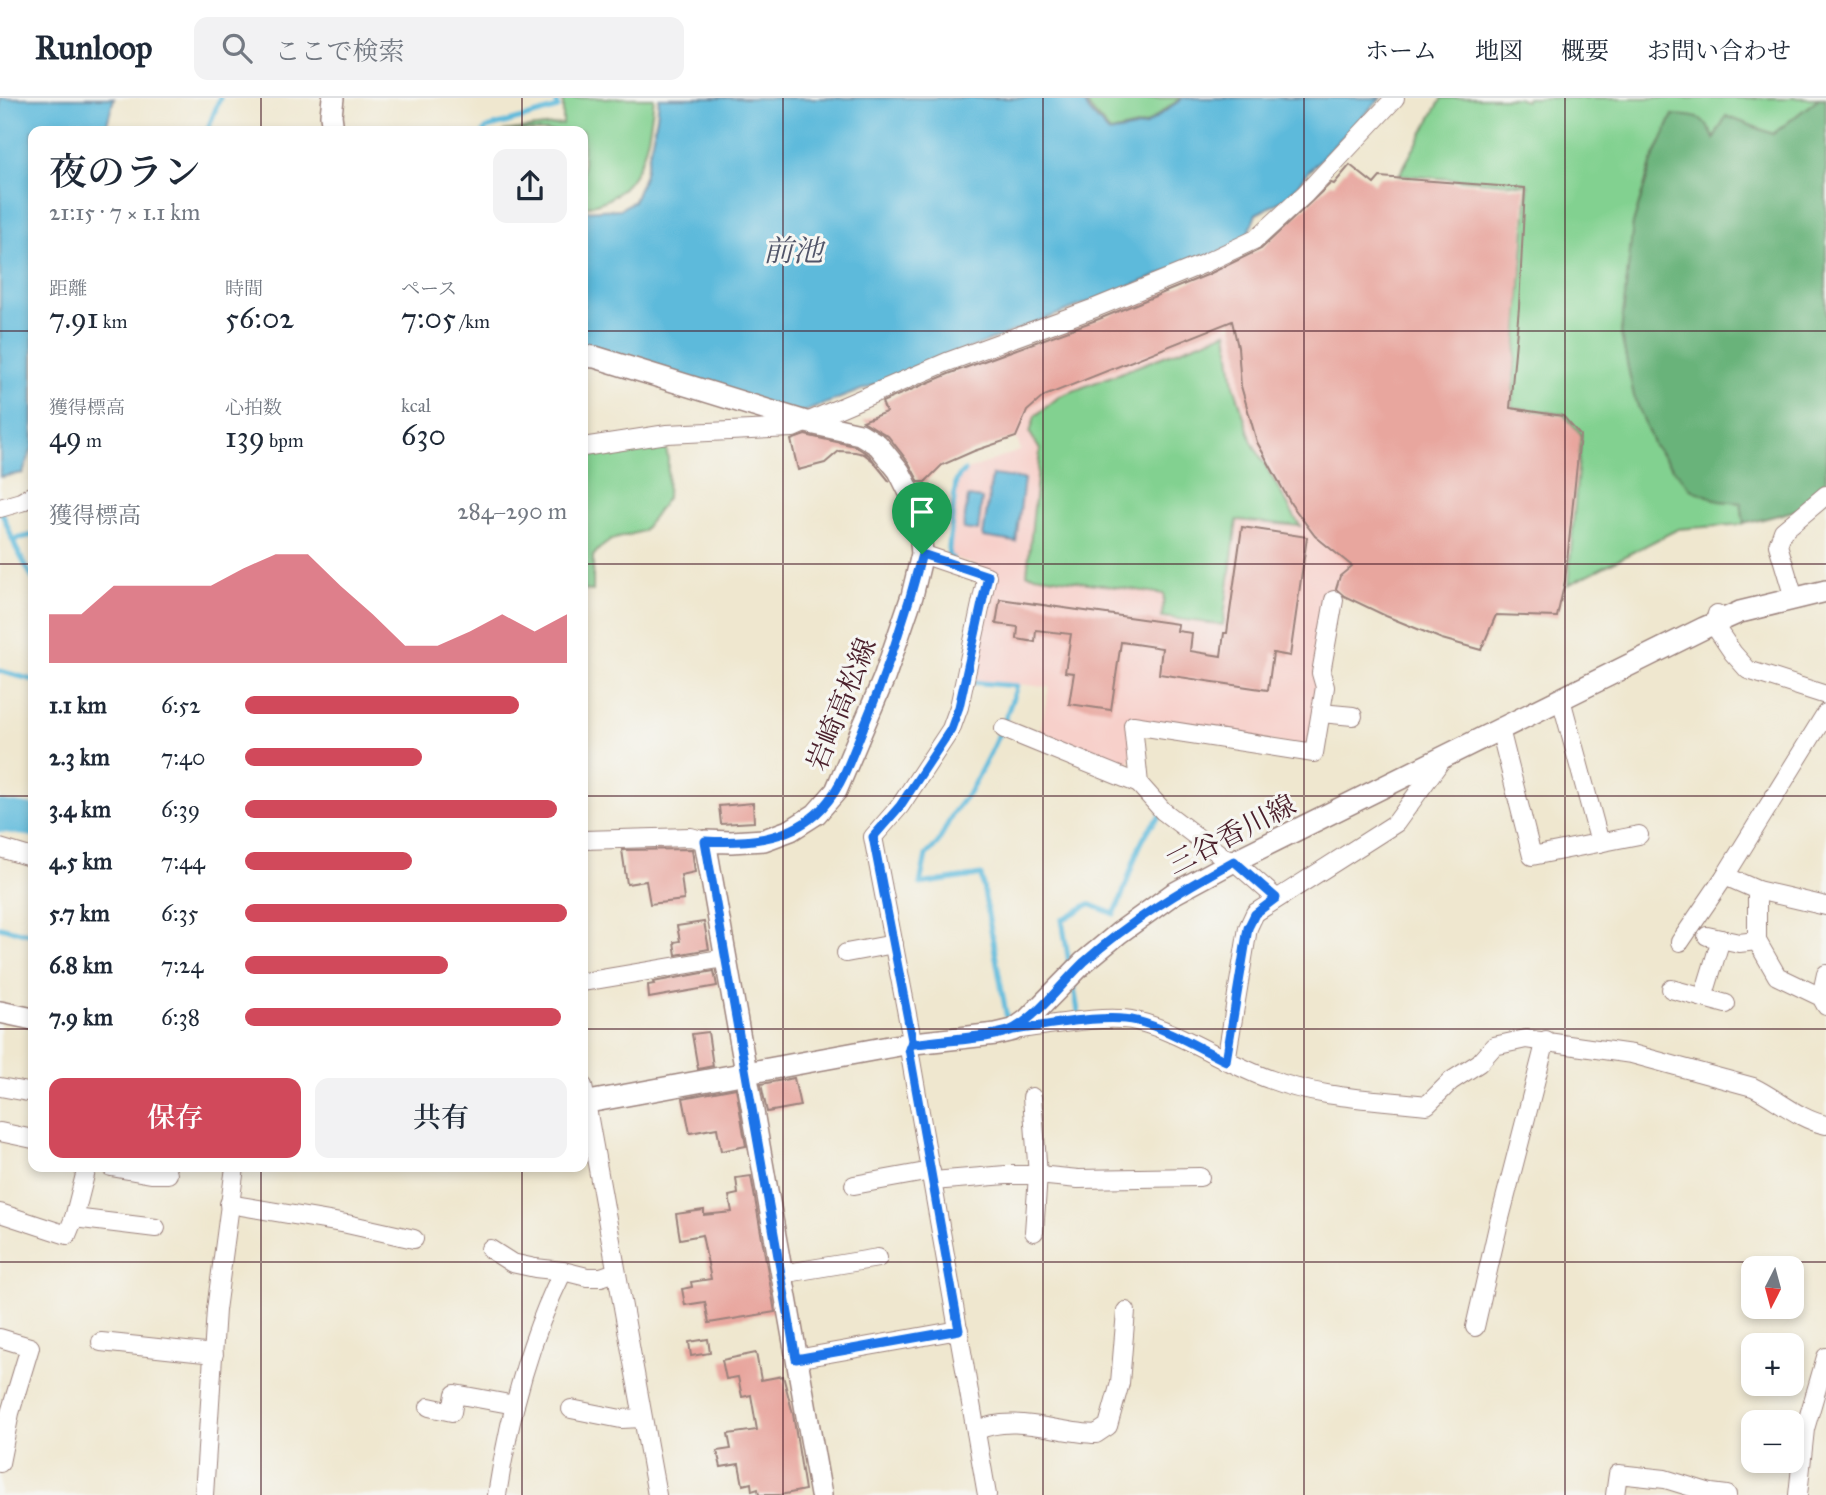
<!DOCTYPE html>
<html lang="ja">
<meta charset="utf-8">
<style>
body{margin:0;font-family:"IM FELL Great Primer","Noto Serif JP",serif;background:#f2f2f3;color:#1f2937;height:100vh;display:flex;flex-direction:column;font-size:26px;white-space:nowrap}
*{box-sizing:border-box;margin:0}
p{font-size:23px;color:#747a83}
.icon{flex:none;width:38px;height:38px;fill:none;stroke:currentColor;stroke-width:2;stroke-linecap:round;stroke-linejoin:round}
.map{position:relative;flex:1;overflow:hidden}
.sheet{position:absolute;left:28px;top:28px;width:560px;height:1046px;display:flex;flex-direction:column;background:#fff;border-radius:14px;box-shadow:0 4px 10px #0003}
.sheet>*{flex:none}
.needle{width:46px;rotate:186deg}
.buttons{position:absolute;left:1741px;top:1158px;display:grid;gap:14px}
.buttons a{display:grid;place-items:center;width:63px;height:63px;border-radius:14px;background:#fff;box-shadow:0 4px 10px #0003;font-size:35px}
.pin{position:absolute;display:grid;place-items:center;width:60px;height:60px;color:#fff;margin:-72px -30px;border-radius:50% 50% 50% 0;rotate:-45deg;box-shadow:0 0 7px #0007}
.pin .icon{rotate:45deg}
.round{display:grid;place-items:center;flex:none;width:74px;height:74px;border-radius:14px;background:#f2f2f3}
.overview{display:flex;align-items:center;justify-content:space-between;height:119px;padding:0 21px}
h1{font-size:38px;font-weight:600;line-height:52px}
.stats{display:grid;grid-template-columns:repeat(3,1fr);gap:10px;height:119px;padding:7px 21px}
.stats div{display:grid;align-content:center}
.stats b{font-size:30px;font-weight:600}
.stats small{font-size:19px;font-weight:400}
.stats p{font-size:19px}
.chart{height:196px;padding:14px 21px}
.chart p{display:flex;justify-content:space-between}
.chart svg{width:100%;height:126px;margin-top:7px;fill:#d1495b;opacity:.7}
.cta{display:flex;gap:14px;margin-top:auto;padding:14px 21px}
.cta a{flex:1;height:80px;border-radius:14px;background:#d1495b;color:#fff;font-size:28px;font-weight:600;line-height:80px;text-align:center}
.cta a+a{background:#f2f2f3;color:#1f2937}
ul{padding:0 21px;list-style:none;font-size:23px}
li{display:grid;grid-template-columns:112px 84px 1fr;align-items:center;height:52px}
li i{height:18px;border-radius:9px;background:#d1495b}
header{display:flex;align-items:center;gap:42px;box-sizing:border-box;height:98px;padding:0 35px;background:#fff;border-bottom:2px solid #e0e1e3}
header strong{font-size:33px}
nav{display:flex;gap:38px;margin-inline-start:auto;font-size:24px}
.search{width:490px;height:63px;background:#f2f2f3;display:flex;align-items:center;gap:18px;box-sizing:border-box;padding:0 24px;border-radius:14px;color:#747a83;font-size:26px}
.map>svg:first-child{display:block}
.built{fill:#f7d0ca}
.green{fill:#82d190;stroke:#66785e;stroke-width:2}
.forest{fill:#69b37a;stroke:#5a6952;stroke-width:2}
.water{fill:#5dbadb;stroke:#546c83;stroke-width:2}
.lines{fill:none;stroke-linecap:round;stroke-linejoin:round}
.stream{stroke:#5dbadb;stroke-width:5}
.river{stroke:#5dbadb;stroke-width:32}
.building{fill:#e8a69e}
.minor-casing{stroke:#9c837d;stroke-width:20}
.major-casing{stroke:#9c837d;stroke-width:24}
.minor{stroke:#fff;stroke-width:18}
.major{stroke:#fff;stroke-width:21}
.route-casing{stroke:#fff;stroke-width:14}
.route{stroke:#1a73e8;stroke-width:9}
.grid{fill:none;stroke:#4a1f2b;stroke-width:2;stroke-opacity:0.55}
.labels{text-anchor:middle;stroke-width:6;stroke-linejoin:round;paint-order:stroke}
.street-label{font-size:28px;fill:#4a1f2b;stroke:#f6f6f2}
.water-label{font-size:30px;font-style:italic;fill:#515569;stroke:#f6f6f2}
</style>
<header>
<strong>Runloop</strong>
<div class="search"><svg class="icon" aria-label="search" viewBox="0 0 24 24"><circle cx="10" cy="10" r="6"/><path d="M15 15l6 6"/></svg>ここで検索</div>
<nav><a>ホーム</a><a>地図</a><a>概要</a><a>お問い合わせ</a></nav>
</header>
<div class="map">
<svg width="1826" height="1397" viewBox="0 0 1826 1397">
<rect width="100%" height="100%" fill="#f6f6f2"/>
<filter id="ink" filterUnits="userSpaceOnUse"><feTurbulence type="fractalNoise" baseFrequency=".0143" numOctaves="2"/><feDisplacementMap in="SourceGraphic" scale="14" xChannelSelector="R" yChannelSelector="G"/><feConvolveMatrix kernelMatrix="1 2 1 2 8 2 1 2 1" color-interpolation-filters="sRGB"/></filter>
<filter id="wash" filterUnits="userSpaceOnUse"><feTurbulence type="fractalNoise" baseFrequency=".00686" numOctaves="4" result="noise"/><feDisplacementMap in="SourceGraphic" scale="28" xChannelSelector="R" yChannelSelector="G"/><feGaussianBlur stdDeviation="1.57" result="paint"/><feColorMatrix in="noise" values="0 0 0 0 0 0 0 0 0 0 0 0 0 0 0 0 0 1.4 0 .05"/><feComposite in="paint" operator="in"/></filter>
<g filter="url(#wash)">
<rect width="100%" height="100%" fill="#efe7cf"/>
<path class="built" d="M1225,226L1233,229L1238,249L1241,288L1257,344L1350,466V470L1340,478L1334,498L1308,649L1139,624L1129,666L1117,670L1039,638L1049,589L971,582L997,475L949,458L957,384L965,373L1021,352L1016,339L1020,327L1027,313L1044,298Z"/>
<g class="green">
<path d="M563,0H654C648,49 641,100 583,109V33H503L563,26Z"/>
<path d="M1084,0H1181L1146,26L1110,34L1091,12Z"/>
<path d="M1442,0H1517L1525,3L1527,0H1819L1773,36L1726,18L1714,41L1673,17L1651,65L1633,126L1621,236L1634,298L1654,348L1691,391L1720,403L1741,405L1744,426L1678,431L1568,487L1581,336L1563,316L1512,309L1528,87L1399,77Z"/>
<path d="M1227,234L1234,287L1252,344L1300,428L1237,422L1223,527L1162,519L1164,496L1027,476L1040,352L1030,335L1035,318L1060,298Z"/>
<path d="M665,343L668,361L667,400L643,433L611,442L599,451L593,458V493L583,492V355Z"/>
</g>
<path class="forest" d="M1819,0H1826V400L1809,409L1744,426L1741,405L1720,403L1691,391L1654,348L1634,298L1621,236L1633,126L1652,64L1673,17C1696,18 1705,17 1714,41L1726,18L1773,36Z"/>
<g class="water">
<path d="M0,0H114L105,33H33V348L23,375L0,379Z"/>
<path d="M659,0H1082L1089,13L1109,35L1145,28L1183,0H1381L1308,74L1287,100L1256,116L1245,144L799,316L583,251V113L620,111L634,103L644,79L657,19Z"/>
<path d="M992,377L1024,381L1016,444L983,439Z"/>
<path d="M968,399L982,401L978,433L963,431Z"/>
</g>
<g class="lines">
<g class="stream">
<path d="M207,33L220,0"/>
<path d="M484,33L487,30L558,10L556,0"/>
<path d="M1,412L16,450L33,481"/>
<path d="M12,442L33,437"/>
<path d="M952,460L948,459L956,384L959,378L965,373"/>
<path d="M0,573L33,582"/>
<path d="M969,584L1017,588L1003,627L989,657L970,693L953,715L938,745L926,757L920,786L981,777L1008,926H1010"/>
<path d="M0,829L33,837"/>
<path d="M1070,871L1062,822L1089,806L1114,816C1131,784 1133,744 1160,718"/>
<path d="M1073,884L1079,919"/>
</g>
<path class="river" d="M0,718L33,723"/>
</g>
<g id="blocks">
<g class="building">
<path d="M1350,67L1374,86L1380,79L1525,90L1519,209L1510,310L1563,318L1580,337L1565,483L1557,519L1496,517L1481,552L1442,541L1386,518L1344,498L1336,491L1340,478L1352,468L1315,438L1291,406L1257,344L1241,288L1238,249L1232,223L1044,298L1027,313L1016,339L974,353L942,367L925,384H919L909,365L888,338L863,323L886,314L882,304L951,275L1099,221L1207,177L1261,151L1331,85L1334,86Z"/>
<path d="M805,337L855,348L869,357L890,384L873,363L864,356L855,354L839,353L825,365L798,372L791,342Z"/>
<path d="M1242,429L1307,439L1290,558L1273,555L1268,592L1159,576L1162,550L1121,544L1111,612L1069,606L1074,575L1065,574L1071,536L1036,532L1035,544L1017,541L1018,529L996,526L1000,501L1178,526L1177,533L1192,535L1190,553L1221,558L1224,535H1227Z"/>
<path d="M753,705L754,724L721,726L719,708Z"/>
<path d="M692,751L695,774L681,777L684,802L650,806L646,783L627,786L622,752Z"/>
<path d="M704,824L709,851L676,857L674,844L680,843L677,828Z"/>
<path d="M714,873L717,888L649,900L648,887L654,886L653,884Z"/>
<path d="M708,934L713,968L698,971L692,936Z"/>
<path d="M794,980L800,1008L767,1014L761,986Z"/>
<path d="M736,990L746,1048L721,1053L717,1030L690,1035L683,1000Z"/>
<path d="M751,1078L775,1214L709,1225L705,1204L685,1207L682,1191L692,1189L691,1184L711,1181L702,1137L680,1141L676,1116L704,1112V1117L732,1114L729,1098L738,1096L736,1080Z"/>
<path d="M708,1241L710,1255L691,1258L689,1244Z"/>
<path d="M756,1255L761,1282L783,1278L793,1316L805,1392L780,1397H759L758,1391L752,1393L751,1385L743,1387L739,1366L721,1369L717,1353L731,1351L728,1336L757,1332L751,1297L742,1299L738,1279L726,1281L722,1262Z"/>
</g>
</g>
</g>
<g filter="url(#ink)">
<use href="#blocks" fill-opacity="0" stroke="#9c837d" stroke-width="2"/>
<g class="lines">
<g class="minor-casing">
<g id="minor">
<path d="M583,349L667,336L793,330L947,264L1095,210L1203,166L1256,141L1305,96L1395,0"/>
<path d="M0,410L21,404L33,397"/>
<path d="M922,456L987,478L959,609L951,631L900,708L873,739L912,942L909,951L987,1397"/>
<path d="M1794,500L1778,447L1783,433L1826,397"/>
<path d="M1717,516L1714,527L1733,555L1748,572L1826,597"/>
<path d="M1561,601L1600,745"/>
<path d="M1321,615L1353,618"/>
<path d="M1004,631L1139,686"/>
<path d="M1500,631L1532,758L1639,737"/>
<path d="M583,742L691,739L705,743"/>
<path d="M0,750L33,760"/>
<path d="M1725,778L1757,792L1826,808"/>
<path d="M1757,792V843L1777,878L1821,899L1826,908"/>
<path d="M1276,800L1234,763L1222,758L1163,713L1139,686L1133,627L1314,655L1325,589L1321,575L1334,502"/>
<path d="M1707,838L1739,845L1757,843"/>
<path d="M1680,844L1725,778L1826,615"/>
<path d="M846,855L894,846"/>
<path d="M583,884L725,860"/>
<path d="M1671,891L1726,906"/>
<path d="M1821,899L1826,876"/>
<path d="M1703,900L1721,841"/>
<path d="M1013,932C1048,928 1103,916 1136,923C1179,933 1226,966 1269,981C1318,1000 1375,1001 1427,1007L1451,983L1479,965L1494,948L1526,941L1632,956L1753,989C1778,1001 1798,1021 1826,1027"/>
<path d="M1226,963L1248,830L1255,815L1396,725L1443,660"/>
<path d="M583,988L657,1397"/>
<path d="M0,989L33,995"/>
<path d="M1032,999L1038,1077L1034,1134"/>
<path d="M0,1034L33,1041"/>
<path d="M111,1069L151,1076H168"/>
<path d="M933,1083L1006,1077H1038L1078,1081L1200,1079"/>
<path d="M854,1087L931,1073"/>
<path d="M229,1106L347,1126L414,1141"/>
<path d="M0,1115L67,1137L74,1120L87,1069"/>
<path d="M74,1120L156,1130"/>
<path d="M490,1151L512,1165L535,1170L563,1173L587,1179H601L616,1174"/>
<path d="M781,1176L878,1160"/>
<path d="M1475,1229L1499,1124L1546,942"/>
<path d="M0,1240L30,1249L10,1315L0,1365"/>
<path d="M101,1244L214,1256"/>
<path d="M796,1261L959,1232"/>
<path d="M429,1309L452,1314L455,1296L515,1307"/>
<path d="M571,1311L621,1321L642,1320"/>
<path d="M976,1333C1013,1315 1057,1335 1096,1336L1108,1328L1120,1285L1126,1213"/>
<path d="M204,1397L216,1212L235,1069"/>
<path d="M497,1397C509,1318 528,1244 563,1173"/>
<path d="M1615,1397L1618,1376L1665,1381L1711,1395L1727,1397"/>
<path d="M1798,1397L1805,1331L1826,1259"/>
</g>
</g>
<g class="major-casing">
<g id="major">
<path d="M333,33L331,17L333,0"/>
<path d="M583,258L595,259L806,324L860,336L878,347L899,373L915,405L919,421L922,456L912,498L884,580L836,693L816,716L791,732L764,742L731,744L705,743L821,1397"/>
<path d="M0,914L33,921"/>
<path d="M583,1005L905,946L996,936L1013,932L1027,922L1084,864L1119,835L1173,796L1234,763L1704,530L1740,514L1826,493"/>
</g>
</g>
<use href="#minor" class="minor"/>
<use href="#major" class="major"/>
</g>
</g>
<g class="lines" filter="url(#ink)">
<g class="route-casing">
<path id="route" d="M922,456C906,518 885,579 860,638C849,665 839,696 816,716C785,743 745,745 705,743L796,1261L959,1232L909,951L911,946L996,936L1013,932C1047,928 1104,915 1137,923C1168,931 1197,949 1226,963L1248,830L1255,816L1276,800L1234,763C1181,792 1130,823 1084,864C1062,885 1041,915 1015,930C995,942 939,943 915,946H911L912,942L873,739L900,708L951,631L959,609L988,478L922,456"/>
</g>
<use href="#route" class="route"/>
</g>
<path class="grid" d="M261,0V33M522,0V33M783,0V1397M1043,0V1397M1304,0V1397M1565,0V1397M0,233H33M583,233H1826M0,466H33M583,466H1826M0,698H33M583,698H1826M0,931H33M583,931H1826M261,1069V1397M522,1069V1397M0,1164H1826"/>
<g class="labels">
<g class="street-label">
<text transform="translate(841 606) rotate(-68)" y="10">岩崎高松線</text>
<text transform="translate(1231 736) rotate(-27)" y="10">三谷香川線</text>
</g>
<g class="water-label">
<text x="793" y="163">前池</text>
</g>
</g>
</svg>
<div class="buttons">
<a><svg class="needle" viewBox="-14 -14 28 28"><path d="M0-13l5 13h-10z" fill="#e53935"/><path d="M0 13l5-13h-10z" fill="#747a83"/></svg></a>
<a>+</a>
<a>−</a>
</div>
<div class="pin" style="left:922px;top:456px;background:#1e9e55"><svg class="icon" aria-label="arrive" viewBox="0 0 24 24"><path d="M6 21V4h12l-3 4 3 4H6"/></svg></div>
<section class="sheet">
<div class="overview"><div><h1>夜のラン</h1><p>21:15 · 7 × 1.1 km</p></div><a class="round"><svg class="icon" aria-label="share" viewBox="0 0 24 24"><path d="M12 15V3M7 8l5-5 5 5M5 13v7h14v-7"/></svg></a></div>
<div class="stats">
<div><p>距離</p><b>7.91<small> km</small></b></div>
<div><p>時間</p><b>56:02</b></div>
<div><p>ペース</p><b>7:05<small> /km</small></b></div>
</div>
<div class="stats">
<div><p>獲得標高</p><b>49<small> m</small></b></div>
<div><p>心拍数</p><b>139<small> bpm</small></b></div>
<div><p>kcal</p><b>630</b></div>
</div>
<div class="chart"><p><span>獲得標高</span>284–290 m</p>
<svg viewBox="0 0 160 44" preserveAspectRatio="none"><path d="M0 44V27L10 27L20 17L30 17L40 17L50 17L60 11L70 6L80 6L90 17L100 27L110 38L120 38L130 33L140 27L150 33L160 27V44z"/></svg>
</div>
<ul>
<li><b>1.1 km</b>6:52<i style="width:85%"></i></li>
<li><b>2.3 km</b>7:40<i style="width:55%"></i></li>
<li><b>3.4 km</b>6:39<i style="width:97%"></i></li>
<li><b>4.5 km</b>7:44<i style="width:52%"></i></li>
<li><b>5.7 km</b>6:35<i style="width:100%"></i></li>
<li><b>6.8 km</b>7:24<i style="width:63%"></i></li>
<li><b>7.9 km</b>6:38<i style="width:98%"></i></li>
</ul>
<div class="cta"><a>保存</a><a>共有</a></div>
</section>
</div>
